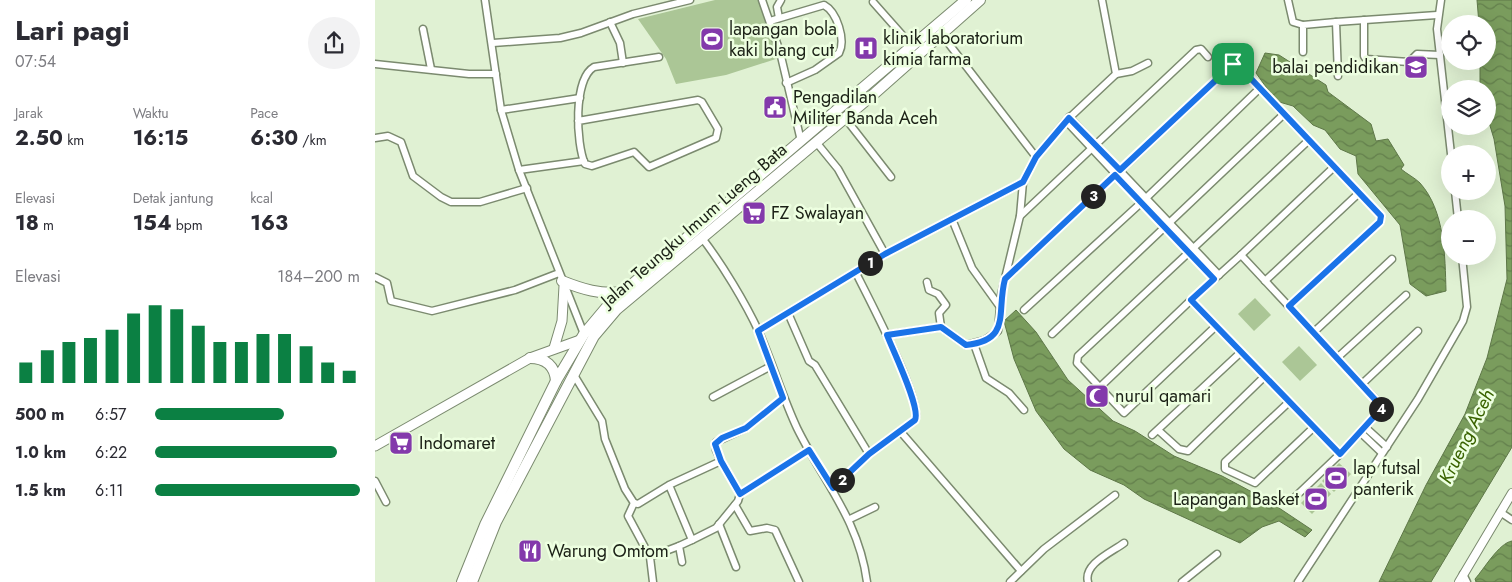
<!DOCTYPE html>
<html lang="id">
<meta charset="utf-8">
<style>
body{margin:0;font-family:Jost,sans-serif;background:#f2f2f3;color:#2b2b33;height:100vh;display:flex;flex-direction:column;font-size:19px;white-space:nowrap}
*{box-sizing:border-box;margin:0}
p{font-size:16px;color:#7c7c81}
.icon{flex:none;width:28px;height:28px;fill:none;stroke:currentColor;stroke-width:2;stroke-linecap:round;stroke-linejoin:round}
.map{position:relative;flex:1;overflow:hidden}
.sheet{display:flex;flex-direction:column;background:#fff;width:375px}
.sheet>*{flex:none}
.buttons{position:absolute;left:1066px;top:15px;display:grid;gap:10px}
.buttons a{display:grid;place-items:center;width:55px;height:55px;border-radius:50%;background:#fff;box-shadow:0 5px 20px #0002;font-size:25px}
.pin{position:absolute;display:grid;place-items:center;width:42px;height:42px;color:#fff;margin:-21px;border-radius:10px;box-shadow:0 2px 8px #0006}
.km{position:absolute;width:25px;height:25px;margin:-12px;border-radius:50%;background:#222;color:#fff;font-size:14px;line-height:25px;text-align:center}
.round{display:grid;place-items:center;flex:none;width:52px;height:52px;border-radius:26px;background:#f2f2f3}
.overview{display:flex;align-items:center;justify-content:space-between;height:85px;padding:0 15px}
h1{font-size:28px;font-weight:700;line-height:38px}
.figures{display:grid;grid-template-columns:repeat(3,1fr);gap:8px;height:85px;padding:5px 15px}
.figures div{display:grid;align-content:center}
.figures b{font-size:21px;font-weight:700}
.figures small{font-size:14px;font-weight:400}
.figures p{font-size:14px}
.chart{height:140px;padding:10px 15px}
.chart p{display:flex;justify-content:space-between}
.chart svg{width:100%;height:90px;margin-top:5px;stroke:#0b8043;stroke-width:6}
ul{padding:0 15px;list-style:none;font-size:16px}
li{display:grid;grid-template-columns:80px 60px 1fr;align-items:center;height:38px}
li i{height:12px;border-radius:6px;background:#0b8043}
main{display:flex;flex:1;min-height:0}
.map>svg:first-child{display:block}
.garden{fill:#abc696}
.water{fill:url(#water-waves);stroke:#5e7748}
.lines{fill:none;stroke-linecap:round;stroke-linejoin:round}
.minor-casing{stroke:#7b8a6f;stroke-width:9}
.tertiary-casing{stroke:#7b8a6f;stroke-width:10}
.secondary-casing{stroke:#7b8a6f;stroke-width:11}
.trunk-casing{stroke:#7b8a6f;stroke-width:12}
.minor{stroke:#fff;stroke-width:6}
.tertiary{stroke:#fff;stroke-width:8}
.secondary{stroke:#fff;stroke-width:9}
.trunk{stroke:#fff;stroke-width:10}
.route-casing{stroke:#fff;stroke-width:10}
.route{stroke:#1a73e8;stroke-width:6}
.labels{text-anchor:middle;stroke-width:5;stroke-linejoin:round;paint-order:stroke}
.poi-label{font-size:18px;fill:#1b2116;stroke:#edffe0;text-anchor:start}
.street-label{font-size:18px;fill:#1b2116;stroke:#edffe0}
.water-label{font-size:19px;font-style:italic;fill:#3a6300;stroke:#edffe0}
</style>
<main>
<section class="sheet">
<div class="overview"><div><h1>Lari pagi</h1><p>07:54</p></div><a class="round"><svg class="icon" aria-label="share" viewBox="0 0 24 24"><path d="M12 15V3M7 8l5-5 5 5M5 13v7h14v-7"/></svg></a></div>
<div class="figures">
<div><p>Jarak</p><b>2.50<small> km</small></b></div>
<div><p>Waktu</p><b>16:15</b></div>
<div><p>Pace</p><b>6:30<small> /km</small></b></div>
</div>
<div class="figures">
<div><p>Elevasi</p><b>18<small> m</small></b></div>
<div><p>Detak jantung</p><b>154<small> bpm</small></b></div>
<div><p>kcal</p><b>163</b></div>
</div>
<div class="chart"><p><span>Elevasi</span>184–200 m</p>
<svg viewBox="0 0 160 44" preserveAspectRatio="none"><path d="M5 44V34M15 44V28M25 44V24M35 44V22M45 44V18M55 44V10M65 44V6M75 44V8M85 44V16M95 44V24M105 44V24M115 44V20M125 44V20M135 44V26M145 44V34M155 44V38"/></svg>
</div>
<ul>
<li><b>500 m</b>6:57<i style="width:63%"></i></li>
<li><b>1.0 km</b>6:22<i style="width:89%"></i></li>
<li><b>1.5 km</b>6:11<i style="width:100%"></i></li>
</ul>
</section>
<div class="map">
<svg width="1137" height="582" viewBox="0 0 1137 582">
<defs>
<pattern id="water-waves" width="16" height="10" patternUnits="userSpaceOnUse" patternTransform="scale(1.25)"><rect width="16" height="10" fill="#7a9c5d"/><path d="M0 5q4-4 8 0t8 0" fill="none" stroke="#637f4c"/></pattern>
</defs>
<rect width="100%" height="100%" fill="#e0f1d3"/>
<g class="garden">
<path d="M340,0H385L404,58L351,75L301,84L291,59L263,19Z"/>
<path d="M880,298L896,315L879,331L863,314Z"/>
<path d="M924,346L942,365L925,381L907,362Z"/>
<path d="M964,463L976,474L959,492L947,481Z"/>
<path d="M946,483L956,494L937,514L926,503Z"/>
</g>
<g class="water">
<path d="M1102,0H1137V447L1056,582H1004L1051,485L1090,414L1112,358L1132,279L1130,206L1119,139L1113,119L1112,89H1105V61H1112V24H1104Z"/>
<path d="M890,53L904,55L951,85L953,92L996,124L1001,141L1013,139L1029,165L1026,169C1032,174 1040,178 1045,183C1070,211 1070,256 1071,291L1051,296L1035,284L1025,225L983,174L981,156L965,149L950,130L938,125L918,106L901,101L881,73Z"/>
<path d="M641,310L661,332L693,380L738,421L760,431L799,456L847,476L892,500L937,530L930,537L904,521L887,527L865,543L769,499L749,485L715,470L689,449L661,411L639,359L629,321Z"/>
<path d="M1137,541V582H1101L1100,579C1109,569 1124,543 1137,541Z"/>
</g>
<g class="lines">
<g class="minor-casing">
<g id="minor">
<path d="M110,0L126,110L144,170L209,334"/>
<path d="M387,0L405,52L426,141"/>
<path d="M913,0L918,22L928,25"/>
<path d="M1066,0L1062,29L1076,154"/>
<path d="M498,2L537,46"/>
<path d="M404,18L402,7L406,0"/>
<path d="M989,20V56L991,59L1034,62L1042,54L1065,55"/>
<path d="M395,21L449,5C462,12 471,40 464,53L440,70L411,83"/>
<path d="M235,22L245,43L248,63"/>
<path d="M48,29L56,69"/>
<path d="M567,35L661,157"/>
<path d="M118,43L185,38L206,33L258,14L315,0"/>
<path d="M928,52V25L961,22"/>
<path d="M0,64L94,74H121"/>
<path d="M741,74L757,71L773,63"/>
<path d="M963,76L961,22L1062,15"/>
<path d="M126,110L205,98"/>
<path d="M694,117L844,275"/>
<path d="M470,118L516,177"/>
<path d="M203,121L323,100L327,102L343,129L341,138L274,167L259,152L217,166L210,164C201,144 198,79 219,67L284,57"/>
<path d="M691,121L839,279"/>
<path d="M0,138L13,136L26,142L38,176L66,197L76,202H105L152,188"/>
<path d="M441,142L463,169L510,254"/>
<path d="M144,170L209,161"/>
<path d="M1080,191L1083,219"/>
<path d="M645,216L821,50L826,49L833,57"/>
<path d="M577,219L597,268L625,307"/>
<path d="M327,238C347,264 370,302 384,332C398,364 407,396 422,428C448,481 484,520 492,582"/>
<path d="M866,255L1005,404L1006,409L965,454L816,300Z"/>
<path d="M866,255L959,167"/>
<path d="M0,277L12,283L16,301L57,311L140,290L184,273"/>
<path d="M630,279L857,65L862,64L1006,216L1005,222L914,306"/>
<path d="M890,281L984,193"/>
<path d="M552,282L554,290L563,294L571,305L564,313L566,327"/>
<path d="M649,310L767,202L885,88"/>
<path d="M413,313L434,361L440,365L494,454"/>
<path d="M841,326L749,413L702,363L703,356L934,140"/>
<path d="M383,331L510,254L648,182L661,157L691,121L741,74L727,0"/>
<path d="M939,332L1017,259"/>
<path d="M677,334L909,114"/>
<path d="M512,335L566,327L591,345L610,340L623,331L626,295L645,216L648,182"/>
<path d="M599,344L611,378L634,393L649,410"/>
<path d="M962,358L1031,295"/>
<path d="M199,375L227,421L230,439L250,489L259,503"/>
<path d="M987,384L1043,331"/>
<path d="M724,388L816,300"/>
<path d="M338,397L396,366"/>
<path d="M914,402L850,462V469L880,483L938,428"/>
<path d="M990,427L1012,447"/>
<path d="M783,430L804,449L813,451L889,377"/>
<path d="M525,431L646,571"/>
<path d="M985,432L1007,453"/>
<path d="M777,435L865,353"/>
<path d="M346,461L341,450V442L371,428L408,398"/>
<path d="M0,481L11,502"/>
<path d="M458,488L494,454L540,420C549,403 492,295 481,273"/>
<path d="M365,494L434,450"/>
<path d="M919,498L965,454"/>
<path d="M259,503L263,504L294,485L346,461L365,494L363,501L341,528L317,540L294,485"/>
<path d="M259,503L253,516L275,557"/>
<path d="M360,505L375,531L392,528L400,530L424,582"/>
<path d="M1125,512L1137,520"/>
<path d="M475,519L500,507"/>
<path d="M344,524L361,567"/>
<path d="M307,562L304,546L317,540"/>
<path d="M1088,574L1092,582"/>
<path d="M278,582L275,557L304,546"/>
<path d="M635,582L669,549L740,495"/>
<path d="M713,582C708,564 737,552 749,543"/>
<path d="M807,582L842,554"/>
<path d="M923,582L1043,399L1088,321L1092,307L1087,256"/>
</g>
</g>
<g class="tertiary-casing">
<path id="tertiary" d="M1084,582L1137,493"/>
</g>
<g class="secondary-casing">
<g id="secondary">
<path d="M179,348L187,321L189,286"/>
<path d="M0,446L155,358L205,340"/>
</g>
</g>
<g class="trunk-casing">
<g id="trunk">
<path d="M187,281C207,289 226,295 247,292"/>
<path d="M155,358C171,358 180,366 181,381"/>
<path d="M87,582L110,525L181,381L209,334L235,303L591,0"/>
<path d="M97,582L121,522L219,336L241,310L500,93L605,0"/>
</g>
</g>
<use href="#minor" class="minor"/>
<use href="#tertiary" class="tertiary"/>
<use href="#secondary" class="secondary"/>
<use href="#trunk" class="trunk"/>
</g>
<g class="lines">
<g class="route-casing">
<path id="route" d="M858,64L863,65L1006,216L1005,222L914,306L1006,406V409L965,454L816,300L839,279L740,175L630,279C621,313 637,340 591,345L566,327L512,335C518,351 546,408 540,420L494,454L458,488L434,450L365,494L346,461L340,444L347,438L371,428L408,398L383,331L510,254L648,182L661,157L694,118L745,170Z"/>
</g>
<use href="#route" class="route"/>
</g>
<defs>
<g id="stadium-square" transform="scale(1.25)"><rect x="-9" y="-9" width="18" height="18" rx="4" fill="#8339ab" stroke="#edffe0"/><path d="M0-5a6.5 5 0 1 0 0 10a6.5 5 0 1 0 0-10ZM-3.5-1.8h7v3.6h-7Z" fill="#fff"/></g>
<g id="hospital-square" transform="scale(1.25)"><rect x="-9" y="-9" width="18" height="18" rx="4" fill="#8339ab" stroke="#edffe0"/><path d="M-5-5h3v3.5h4V-5h3V5h-3V1.5h-4V5h-3Z" fill="#fff"/></g>
<g id="university-square" transform="scale(1.25)"><rect x="-9" y="-9" width="18" height="18" rx="4" fill="#8339ab" stroke="#edffe0"/><path d="M0-5L7-2L0 1L-7-2ZM-4 1L0 2.5L4 1V4Q0 6-4 4Z" fill="#fff"/></g>
<g id="civic-square" transform="scale(1.25)"><rect x="-9" y="-9" width="18" height="18" rx="4" fill="#8339ab" stroke="#edffe0"/><path d="M-.6-6.5H3V-4.5H.6V-3L4-1V1h2V6H-6V1h2V-1L-.6-3ZM-1.2 2.5V6h2.4V2.5Z" fill="#fff"/></g>
<g id="supermarket-square" transform="scale(1.25)"><rect x="-9" y="-9" width="18" height="18" rx="4" fill="#8339ab" stroke="#edffe0"/><path d="M-6-5.5h2.5l.6 2H6L4.5 2H-2.5L-4.4-4H-6ZM-1.5 3.2a1.3 1.3 0 1 0 .1 0ZM3 3.2a1.3 1.3 0 1 0 .1 0Z" fill="#fff"/></g>
<g id="mosque-square" transform="scale(1.25)"><rect x="-9" y="-9" width="18" height="18" rx="4" fill="#8339ab" stroke="#edffe0"/><path d="M3.5-4.9A6 6 0 1 0 3.5 4.9A5 5 0 1 1 3.5-4.9Z" fill="#fff"/></g>
<g id="restaurant-square" transform="scale(1.25)"><rect x="-9" y="-9" width="18" height="18" rx="4" fill="#8339ab" stroke="#edffe0"/><path d="M-5-6h1v4h1v-4h1v4h1v-4h1v5L-1.5 .5V6h-2V.5L-5-1ZM5-6V6H3V1.5H1.5Q1.5-4 5-6Z" fill="#fff"/></g>
</defs>
<g fill-rule="evenodd">
<use href="#stadium-square" x="337" y="39"/>
<use href="#hospital-square" x="491" y="48"/>
<use href="#university-square" x="1041" y="67"/>
<use href="#civic-square" x="400" y="107"/>
<use href="#supermarket-square" x="379" y="213"/>
<use href="#mosque-square" x="722" y="396"/>
<use href="#supermarket-square" x="26" y="443"/>
<use href="#stadium-square" x="961" y="478"/>
<use href="#stadium-square" x="941" y="499"/>
<use href="#restaurant-square" x="155" y="551"/>
</g>
<g class="labels">
<g class="poi-label">
<text x="354" y="35">lapangan bola<tspan x="354" dy="21">kaki blang cut</tspan></text>
<text x="508" y="44">klinik laboratorium<tspan x="508" dy="21">kimia farma</tspan></text>
<text x="1024" y="73" text-anchor="end">balai pendidikan</text>
<text x="418" y="103">Pengadilan<tspan x="418" dy="21">Militer Banda Aceh</tspan></text>
<text x="396" y="219">FZ Swalayan</text>
<text x="740" y="402">nurul qamari</text>
<text x="44" y="449">Indomaret</text>
<text x="978" y="474">lap futsal<tspan x="978" dy="21">panterik</tspan></text>
<text x="924" y="505" text-anchor="end">Lapangan Basket</text>
<text x="172" y="557">Warung Omtom</text>
</g>
<g class="street-label">
<text transform="translate(319 225) rotate(-41)" y="6">Jalan Teungku Imum Lueng Bata</text>
</g>
<g class="water-label">
<text transform="translate(1091 436) rotate(-64)" y="7">Krueng Aceh</text>
</g>
</g>
</svg>
<div class="buttons">
<a><svg class="icon" aria-label="locate" viewBox="0 0 24 24"><circle cx="12" cy="12" r="6"/><path d="M12 2v4M12 18v4M2 12h4M18 12h4"/></svg></a>
<a><svg class="icon" aria-label="layers" viewBox="0 0 24 24"><path d="M12 4l9 5-9 5-9-5zM3 14l9 5 9-5"/></svg></a>
<a>+</a>
<a>−</a>
</div>
<div class="pin" style="left:858px;top:64px;background:#1e9e55"><svg class="icon" aria-label="arrive" viewBox="0 0 24 24"><path d="M6 21V4h12l-3 4 3 4H6"/></svg></div>
<b class="km" style="left:495px;top:263px">1</b>
<b class="km" style="left:467px;top:480px">2</b>
<b class="km" style="left:718px;top:196px">3</b>
<b class="km" style="left:1006px;top:409px">4</b>
</div>
</main>
